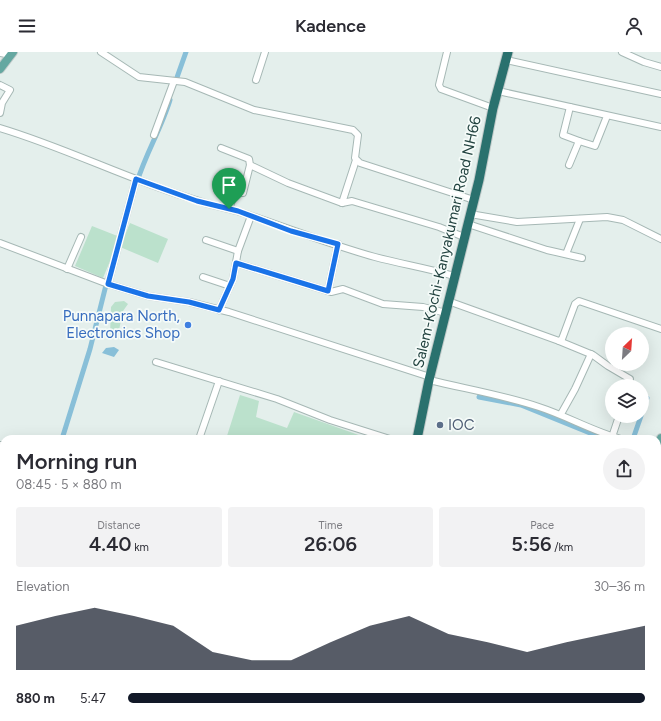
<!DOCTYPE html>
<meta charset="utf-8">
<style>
body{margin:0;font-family:Figtree,sans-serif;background:#f2f2f3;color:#2b2b33;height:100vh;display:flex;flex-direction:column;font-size:15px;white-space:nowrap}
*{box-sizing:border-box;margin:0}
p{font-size:13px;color:#7c7c81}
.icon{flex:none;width:22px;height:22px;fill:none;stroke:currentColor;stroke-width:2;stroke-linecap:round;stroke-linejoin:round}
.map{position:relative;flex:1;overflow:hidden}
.side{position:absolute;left:0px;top:383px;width:661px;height:286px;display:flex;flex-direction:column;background:#fff;border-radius:12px 12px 0 0;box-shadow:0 4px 16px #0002}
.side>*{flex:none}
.needle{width:26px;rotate:25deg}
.tools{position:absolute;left:605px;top:275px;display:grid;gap:8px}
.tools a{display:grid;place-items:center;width:44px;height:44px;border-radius:50%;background:#fff;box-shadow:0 4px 16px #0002;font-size:20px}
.pin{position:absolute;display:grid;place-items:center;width:34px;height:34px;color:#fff;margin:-41px -17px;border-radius:50% 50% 50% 0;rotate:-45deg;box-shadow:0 0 4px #0007}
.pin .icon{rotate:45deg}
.round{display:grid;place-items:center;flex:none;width:42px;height:42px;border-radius:21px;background:#f2f2f3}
.overview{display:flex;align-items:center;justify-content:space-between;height:68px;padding:0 16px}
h1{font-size:22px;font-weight:600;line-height:30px}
.metrics{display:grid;grid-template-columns:repeat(3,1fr);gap:6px;height:68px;padding:4px 16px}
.metrics div{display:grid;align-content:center;border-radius:4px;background:#f2f2f3;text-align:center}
.metrics b{font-size:20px;font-weight:600}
.metrics small{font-size:11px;font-weight:400}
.metrics p{font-size:11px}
.chart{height:112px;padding:8px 16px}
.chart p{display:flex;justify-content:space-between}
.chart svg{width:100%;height:72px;margin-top:4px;fill:#111827;opacity:.7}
ul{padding:0 16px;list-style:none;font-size:13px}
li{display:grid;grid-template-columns:64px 48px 1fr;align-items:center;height:30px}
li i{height:10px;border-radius:5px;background:#111827}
header{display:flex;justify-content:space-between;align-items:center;height:52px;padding:0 16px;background:#fff;font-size:18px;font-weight:600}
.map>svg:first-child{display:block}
.built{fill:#d2dfdb}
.green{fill:#bbe1cc}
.water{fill:#88bfd8}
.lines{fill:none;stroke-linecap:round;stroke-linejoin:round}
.canal{stroke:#88bfd8;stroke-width:5}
.minor-casing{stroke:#a6b8b5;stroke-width:8}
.major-casing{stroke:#c1cac9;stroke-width:10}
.highway-casing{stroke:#c1cac9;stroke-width:11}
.minor{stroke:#fff;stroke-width:6}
.major{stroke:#65a8a1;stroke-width:8}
.highway{stroke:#2a716e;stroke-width:9}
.route-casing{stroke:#fff;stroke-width:8}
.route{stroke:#1a73e8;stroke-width:5}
.shop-dot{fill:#3f7fe0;stroke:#f5fbf9;stroke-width:1.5}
.service-dot{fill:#5c6f8a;stroke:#f5fbf9;stroke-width:1.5}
.labels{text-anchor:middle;stroke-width:3.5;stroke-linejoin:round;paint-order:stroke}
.street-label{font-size:15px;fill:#21423f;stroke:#f5fbf9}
.shop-label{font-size:15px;fill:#366cbe;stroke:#f5fbf9;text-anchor:end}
.service-label{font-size:15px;fill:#4e5e75;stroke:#f5fbf9;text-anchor:start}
</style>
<header><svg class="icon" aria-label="menu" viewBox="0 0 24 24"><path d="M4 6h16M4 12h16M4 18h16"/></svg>Kadence<svg class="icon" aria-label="person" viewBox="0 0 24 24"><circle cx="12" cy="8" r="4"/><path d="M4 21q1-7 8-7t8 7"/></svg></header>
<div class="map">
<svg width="661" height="669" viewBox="0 0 661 669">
<rect width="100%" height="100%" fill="#e4efec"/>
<path class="built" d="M143,665H335L334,669H142Z"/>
<g class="green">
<path d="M130,171L168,187L158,211L120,195Z"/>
<path d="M92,174L120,185L103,226L75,214Z"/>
<path d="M124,249L128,252L123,259L118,283L110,284L111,255L115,250Z"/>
<path d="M240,343L259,349L256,365L287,376L294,360L370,387H226Z"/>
<path d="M281,665H331L330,669H280Z"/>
</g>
<path class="water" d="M114,295L119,298L114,305L102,301L106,296Z"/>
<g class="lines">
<g class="canal">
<path d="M175,31L186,0"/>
<path d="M137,130C146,101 161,77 170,48"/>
<path d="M479,345L521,353L590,381L608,387"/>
<path d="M642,361L647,346"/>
<path d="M62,387L90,297L107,229"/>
<path d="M633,387L641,364"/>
<path d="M657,405L661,407"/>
</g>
<g class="minor-casing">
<g id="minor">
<path d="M101,0L139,25L185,30L254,58L353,78L358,83L355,106L360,111L474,148"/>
<path d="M447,0L439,33L441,37L493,56"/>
<path d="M622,0L644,10L661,15"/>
<path d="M0,1L11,3"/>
<path d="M506,8L661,42"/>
<path d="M256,28L265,0"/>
<path d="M0,33L10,38L2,51L0,61"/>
<path d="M498,39L661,75"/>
<path d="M0,76C67,96 129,128 196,148C209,153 223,155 237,159C283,174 328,192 375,205C401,212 427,216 454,224"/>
<path d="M154,83L174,29"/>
<path d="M579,89L595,94L607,64"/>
<path d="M221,96L249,107L250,113L288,131L342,151L356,108"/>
<path d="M569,113L579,89L563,83L570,55"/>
<path d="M342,151L352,149L439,175L464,185"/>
<path d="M229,157L235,140L243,141L250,113"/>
<path d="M470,162L517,170L607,165L623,168L661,187"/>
<path d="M468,172L547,198L582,206"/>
<path d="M206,188L238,199"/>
<path d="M0,191L108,232L148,244L189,250L229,260L430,325"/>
<path d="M566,202L580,167"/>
<path d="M236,211L331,240L343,237L383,252L423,255L446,261"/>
<path d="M67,217L81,185"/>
<path d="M203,225L230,234"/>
<path d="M108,232L136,127"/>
<path d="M328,239L338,192"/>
<path d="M448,249L559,289L562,287L575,252L579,249L661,277"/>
<path d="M219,258L233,227L238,199L251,164"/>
<path d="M559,289L593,303L608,314L630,327L628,334"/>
<path d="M156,310L277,347L330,368L390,387"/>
<path d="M429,328C466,337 503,343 539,355C567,364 592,379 621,387"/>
<path d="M561,362L575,337L591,302"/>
<path d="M612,385L619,364"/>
<path d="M199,387L219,329"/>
<path d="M0,393H4"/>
<path d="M657,401L661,402"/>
<path d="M657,480L661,481"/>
<path d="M0,527H4"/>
<path d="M657,599L661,590"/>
<path d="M657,632V662"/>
<path d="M466,665L477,667"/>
<path d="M40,669V665"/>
<path d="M85,669L86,665"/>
<path d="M144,669L146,665"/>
<path d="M458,669L459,665"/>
<path d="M656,669V665"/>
</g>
</g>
<g class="major-casing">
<g id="major">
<path d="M0,17L13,0"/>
<path d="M657,397L661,386"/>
<path d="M581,669L583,665"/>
</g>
</g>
<g class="highway-casing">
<g id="highway">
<path d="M417,387L429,328L479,128L493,56L508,0"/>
<path d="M347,669L348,665"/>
</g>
</g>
<use href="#minor" class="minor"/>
<use href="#major" class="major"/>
<use href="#highway" class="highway"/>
</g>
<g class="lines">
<g class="route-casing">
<path id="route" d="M136,127L197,149L238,159L291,179L338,192L328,239L236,211L233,227L219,258L189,250L148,244L108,232Z"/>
</g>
<use href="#route" class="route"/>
</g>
<circle class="shop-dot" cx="188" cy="273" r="4"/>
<circle class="service-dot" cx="440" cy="373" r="4"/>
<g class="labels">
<g class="street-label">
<text transform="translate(447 190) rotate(-77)" y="5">Salem-Kochi-Kanyakumari Road NH66</text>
</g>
<g class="shop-label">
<text x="180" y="269">Punnapara North,<tspan x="180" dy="17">Electronics Shop</tspan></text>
</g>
<g class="service-label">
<text x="448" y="378">IOC</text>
</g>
</g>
</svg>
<div class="tools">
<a><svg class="needle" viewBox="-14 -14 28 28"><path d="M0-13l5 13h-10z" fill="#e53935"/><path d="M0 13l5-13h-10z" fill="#7c7c81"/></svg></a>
<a><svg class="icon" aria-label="layers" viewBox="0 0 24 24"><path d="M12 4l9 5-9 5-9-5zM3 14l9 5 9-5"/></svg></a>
</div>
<div class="pin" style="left:229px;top:157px;background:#1e9e55"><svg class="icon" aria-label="arrive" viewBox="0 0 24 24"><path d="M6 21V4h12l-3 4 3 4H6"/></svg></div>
<section class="side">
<div class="overview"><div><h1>Morning run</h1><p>08:45 · 5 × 880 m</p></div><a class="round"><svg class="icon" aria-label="share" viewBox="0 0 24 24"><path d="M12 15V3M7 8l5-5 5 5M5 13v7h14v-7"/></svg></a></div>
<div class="metrics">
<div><p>Distance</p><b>4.40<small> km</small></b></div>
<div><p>Time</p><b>26:06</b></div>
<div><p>Pace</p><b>5:56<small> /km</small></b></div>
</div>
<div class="chart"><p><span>Elevation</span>30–36 m</p>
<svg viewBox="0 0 160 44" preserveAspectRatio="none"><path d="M0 44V17L10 11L20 6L30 11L40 17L50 33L60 38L70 38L80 27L90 17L100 11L110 22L120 27L130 33L140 27L150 22L160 17V44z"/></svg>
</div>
<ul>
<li><b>880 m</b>5:47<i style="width:100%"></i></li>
</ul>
</section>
</div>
